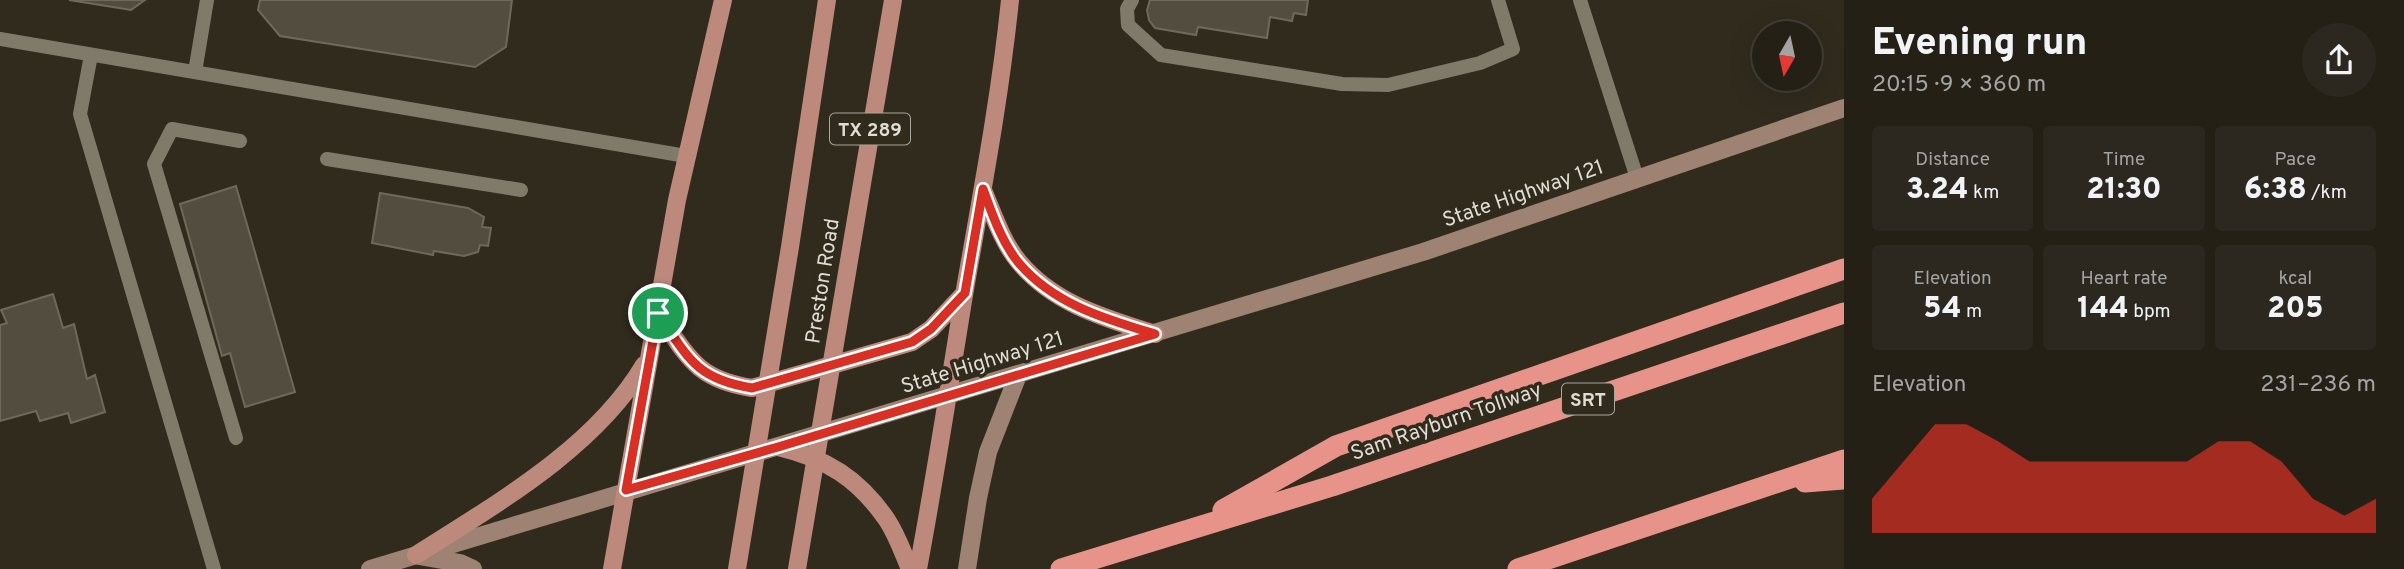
<!DOCTYPE html>
<meta charset="utf-8">
<style>
body{margin:0;font-family:Overpass,sans-serif;background:#2c281f;color:#f1f3f6;height:100vh;display:flex;flex-direction:column;font-size:26px;white-space:nowrap}
*{box-sizing:border-box;margin:0}
p{font-size:23px;color:#a3a3a1}
.icon{flex:none;width:38px;height:38px;fill:none;stroke:currentColor;stroke-width:2;stroke-linecap:round;stroke-linejoin:round}
.map{position:relative;flex:1;overflow:hidden}
.panel{display:flex;flex-direction:column;background:#242016;width:560px}
.panel>*{flex:none}
.needle{width:46px;rotate:189deg}
.fabs{position:absolute;left:1752px;top:21px;display:grid;gap:14px}
.fabs a{display:grid;place-items:center;width:70px;height:70px;border-radius:50%;background:#242016;box-shadow:0 7px 28px #0002,0 0 0 2px #413e35;font-size:35px}
.pin{position:absolute;display:grid;place-items:center;width:60px;height:60px;color:#fff;margin:-30px;border:4px solid #fff;border-radius:50%;box-shadow:0 2px 7px #0007}
.round{display:grid;place-items:center;flex:none;width:74px;height:74px;border-radius:37px;background:#2c281f}
.headline{display:flex;align-items:center;justify-content:space-between;height:119px;padding:0 28px}
h1{font-size:38px;font-weight:800;line-height:52px}
.figures{display:grid;grid-template-columns:repeat(3,1fr);gap:10px;height:119px;padding:7px 28px}
.figures div{display:grid;align-content:center;border-radius:7px;background:#2c281f;text-align:center}
.figures b{font-size:30px;font-weight:800}
.figures small{font-size:19px;font-weight:400}
.figures p{font-size:19px}
.chart{height:196px;padding:14px 28px}
.chart p{display:flex;justify-content:space-between}
.chart svg{width:100%;height:126px;margin-top:7px;fill:#d93025;opacity:.7}
main{display:flex;flex:1;min-height:0}
.map>svg:first-child{display:block}
.building{fill:#524d3e;stroke:#6e6959;stroke-width:2}
.lines{fill:none;stroke-linecap:round;stroke-linejoin:round}
.service{stroke:#7f7a6a;stroke-width:14}
.secondary{stroke:#9e8274;stroke-width:18}
.primary{stroke:#be897d;stroke-width:18}
.motorway{stroke:#e8938a;stroke-width:21}
.route-casing{stroke:#fff;stroke-width:14}
.route{stroke:#d93025;stroke-width:9}
.labels{text-anchor:middle;stroke-width:7;stroke-linejoin:round;paint-order:stroke}
.shield{fill:#302b1d;stroke:#aaa79c;stroke-width:2}
.shield-label{font-size:19px;font-weight:bold;fill:#dfdcd3}
.street-label{font-size:21px;fill:#dfdcd3;stroke:#302b1d}
</style>
<main>
<div class="map">
<svg width="1844" height="569" viewBox="0 0 1844 569">
<rect width="100%" height="100%" fill="#302b1d"/>
<g class="building">
<path d="M69,0H145L131,10Z"/>
<path d="M260,0H512L506,47L475,67L280,36L258,10Z"/>
<path d="M1150,0H1308L1306,15L1294,13L1292,21L1270,17L1267,38L1198,27L1196,35L1155,28L1149,20L1147,10Z"/>
<path d="M236,186L295,392L245,407L230,353L222,356L180,204Z"/>
<path d="M380,193L468,208L484,217L482,227L491,228L488,246L480,245L478,252L464,256L434,251L433,255L372,243Z"/>
<path d="M53,294L63,328L74,324L87,379L95,375L105,412L71,423L68,413L40,421L36,411L0,421V325L7,323L1,310Z"/>
</g>
<g class="lines">
<g class="service">
<path d="M1132,0L1127,9L1128,25L1161,55L1342,84L1388,85L1480,63L1513,49L1498,0"/>
<path d="M1580,0L1637,178"/>
<path d="M0,39L686,156"/>
<path d="M91,55L80,114L214,569"/>
<path d="M195,72L207,0"/>
<path d="M327,159L521,190"/>
<path d="M236,438L154,164L172,129L240,141"/>
</g>
<g class="secondary">
<path d="M419,556L460,563L473,569"/>
<path d="M370,569L1423,252L1844,108"/>
<path d="M967,569L978,498L988,452L1018,375"/>
</g>
<g class="primary">
<path d="M983,190C993,213 1002,242 1019,262C1054,304 1105,318 1155,334"/>
<path d="M658,313C688,357 696,379 752,388L912,342L931,329L964,294"/>
<path d="M778,447C826,458 859,479 887,520C897,535 903,553 910,569"/>
<path d="M416,555C496,504 595,448 644,365"/>
<path d="M612,569L677,200L723,0"/>
<path d="M737,569L790,247L827,0"/>
<path d="M797,569L893,0"/>
<path d="M918,569C935,478 949,387 964,295C981,197 1000,99 1010,0"/>
</g>
<g class="motorway">
<path d="M1805,482L1844,479"/>
<path d="M1223,510L1336,446L1844,269"/>
<path d="M1061,569L1332,486L1844,313"/>
<path d="M1518,569L1844,460"/>
</g>
</g>
<g class="lines">
<g class="route-casing">
<path id="route" d="M983,189C992,213 1001,241 1018,262C1053,304 1105,319 1155,334L778,447L626,490L658,313C688,358 696,379 752,388L912,342L931,329L965,293Z"/>
</g>
<use href="#route" class="route"/>
</g>
<g class="labels">
<g class="shield">
<rect x="830" y="113.5" width="80" height="31" rx="5"/>
<rect x="1562" y="383.5" width="52" height="31" rx="5"/>
</g>
<g class="shield-label">
<text x="870" y="136">TX 289</text>
<text x="1588" y="406">SRT</text>
</g>
<g class="street-label">
<text transform="translate(1523 193) rotate(-19)" y="7">State Highway 121</text>
<text transform="translate(822 281) rotate(-81)" y="7">Preston Road</text>
<text transform="translate(982 362) rotate(-17)" y="7">State Highway 121</text>
<text transform="translate(1446 421) rotate(-19)" y="7">Sam Rayburn Tollway</text>
</g>
</g>
</svg>
<div class="fabs">
<a><svg class="needle" viewBox="-14 -14 28 28"><path d="M0-13l5 13h-10z" fill="#e53935"/><path d="M0 13l5-13h-10z" fill="#a3a3a1"/></svg></a>
</div>
<div class="pin" style="left:658px;top:313px;background:#1e9e55"><svg class="icon" aria-label="arrive" viewBox="0 0 24 24"><path d="M6 21V4h12l-3 4 3 4H6"/></svg></div>
</div>
<section class="panel">
<div class="headline"><div><h1>Evening run</h1><p>20:15 · 9 × 360 m</p></div><a class="round"><svg class="icon" aria-label="share" viewBox="0 0 24 24"><path d="M12 15V3M7 8l5-5 5 5M5 13v7h14v-7"/></svg></a></div>
<div class="figures">
<div><p>Distance</p><b>3.24<small> km</small></b></div>
<div><p>Time</p><b>21:30</b></div>
<div><p>Pace</p><b>6:38<small> /km</small></b></div>
</div>
<div class="figures">
<div><p>Elevation</p><b>54<small> m</small></b></div>
<div><p>Heart rate</p><b>144<small> bpm</small></b></div>
<div><p>kcal</p><b>205</b></div>
</div>
<div class="chart"><p><span>Elevation</span>231–236 m</p>
<svg viewBox="0 0 160 44" preserveAspectRatio="none"><path d="M0 44V32L10 19L20 6L30 6L40 12L50 19L60 19L70 19L80 19L90 19L100 19L110 12L120 12L130 19L140 32L150 38L160 32V44z"/></svg>
</div>
</section>
</main>
